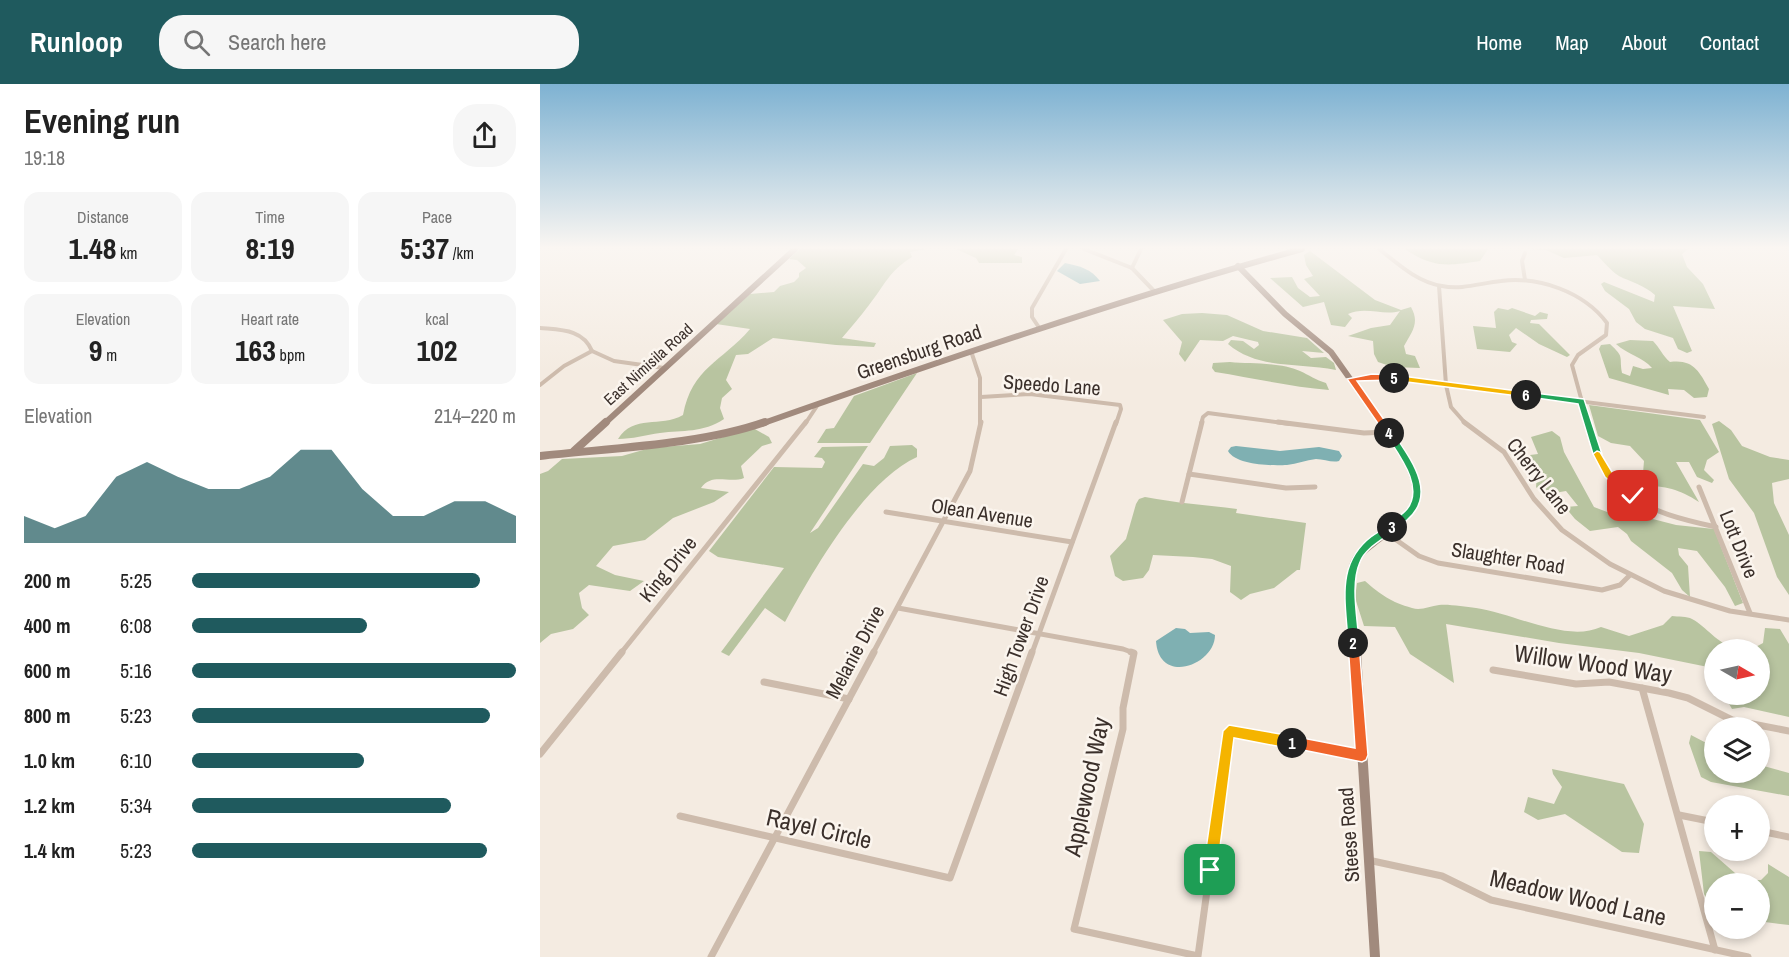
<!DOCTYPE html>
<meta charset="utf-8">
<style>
body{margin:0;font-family:"Archivo Narrow",sans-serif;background:#f6f6f6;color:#222;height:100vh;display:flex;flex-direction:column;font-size:22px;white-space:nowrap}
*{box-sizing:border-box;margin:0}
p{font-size:20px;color:#767676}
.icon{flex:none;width:33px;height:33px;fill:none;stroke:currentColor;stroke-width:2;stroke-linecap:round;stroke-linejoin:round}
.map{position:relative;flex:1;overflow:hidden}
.panel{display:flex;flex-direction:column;background:#fff;width:540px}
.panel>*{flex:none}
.needle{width:39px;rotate:99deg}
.tools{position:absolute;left:1164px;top:555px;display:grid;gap:12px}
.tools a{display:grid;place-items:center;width:66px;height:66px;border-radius:50%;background:#fff;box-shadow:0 3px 9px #0003;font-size:30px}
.pin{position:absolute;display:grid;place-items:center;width:51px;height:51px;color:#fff;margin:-26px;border-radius:12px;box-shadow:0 3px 9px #0006}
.km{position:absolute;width:30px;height:30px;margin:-15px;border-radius:50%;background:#222;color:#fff;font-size:16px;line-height:30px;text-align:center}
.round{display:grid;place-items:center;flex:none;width:63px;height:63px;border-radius:24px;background:#f6f6f6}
.head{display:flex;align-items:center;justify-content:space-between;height:102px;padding:0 24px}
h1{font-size:33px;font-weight:800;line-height:45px}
.metrics{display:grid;grid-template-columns:repeat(3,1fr);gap:9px;height:102px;padding:6px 24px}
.metrics div{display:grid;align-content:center;border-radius:15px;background:#f6f6f6;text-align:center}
.metrics b{font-size:30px;font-weight:800}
.metrics small{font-size:16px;font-weight:400}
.metrics p{font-size:16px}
.chart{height:168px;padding:12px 24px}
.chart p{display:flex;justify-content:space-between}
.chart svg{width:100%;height:108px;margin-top:6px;fill:#1f5a5e;opacity:.7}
ul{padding:0 24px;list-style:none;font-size:20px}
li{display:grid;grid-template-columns:96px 72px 1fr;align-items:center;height:45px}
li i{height:15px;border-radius:8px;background:#1f5a5e}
header{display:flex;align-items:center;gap:36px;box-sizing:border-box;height:84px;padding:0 30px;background:#1f5a5e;color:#fff}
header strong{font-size:28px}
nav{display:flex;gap:33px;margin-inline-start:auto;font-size:21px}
.search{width:420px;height:54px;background:#f6f6f6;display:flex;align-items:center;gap:15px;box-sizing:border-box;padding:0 21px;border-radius:24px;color:#767676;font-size:22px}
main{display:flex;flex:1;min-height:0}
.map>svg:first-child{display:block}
.green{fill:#b8c4a0}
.water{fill:#7fb0b2}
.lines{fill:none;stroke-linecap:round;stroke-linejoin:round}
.street-far2{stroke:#cdbbac;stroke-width:4}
.street-far1{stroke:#cdbbac;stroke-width:5}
.street{stroke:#cdbbac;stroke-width:7}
.secondary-far2{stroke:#a18a7d;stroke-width:6}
.secondary-far1{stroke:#a18a7d;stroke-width:8}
.secondary{stroke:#a18a7d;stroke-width:10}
.split-1{fill:#f5b400;stroke:#fff;stroke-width:1.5}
.split-2{fill:#f0652b;stroke:#fff;stroke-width:1.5}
.split-3{fill:#22a559;stroke:#fff;stroke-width:1.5}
.split-4{fill:#22a559;stroke:#fff;stroke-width:1.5}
.split-5{fill:#f0652b;stroke:#fff;stroke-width:1.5}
.split-6{fill:#f5b400;stroke:#fff;stroke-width:1.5}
.split-7{fill:#22a559;stroke:#fff;stroke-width:1.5}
.split-8{fill:#f5b400;stroke:#fff;stroke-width:1.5}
.labels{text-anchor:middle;stroke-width:5;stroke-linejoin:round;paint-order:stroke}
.far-street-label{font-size:16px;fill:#3b302b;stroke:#fbf5ee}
.street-label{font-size:20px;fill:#3b302b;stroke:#fbf5ee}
.near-street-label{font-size:24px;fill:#3b302b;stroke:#fbf5ee}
</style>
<header>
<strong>Runloop</strong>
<div class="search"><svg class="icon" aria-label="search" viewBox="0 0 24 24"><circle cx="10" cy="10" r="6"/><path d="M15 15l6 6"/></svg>Search here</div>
<nav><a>Home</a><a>Map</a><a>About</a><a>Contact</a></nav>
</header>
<main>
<section class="panel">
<div class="head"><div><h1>Evening run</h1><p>19:18</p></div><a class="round"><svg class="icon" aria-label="share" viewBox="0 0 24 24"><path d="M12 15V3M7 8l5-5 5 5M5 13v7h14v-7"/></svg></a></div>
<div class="metrics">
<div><p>Distance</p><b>1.48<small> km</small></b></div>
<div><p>Time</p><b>8:19</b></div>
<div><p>Pace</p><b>5:37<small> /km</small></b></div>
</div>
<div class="metrics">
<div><p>Elevation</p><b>9<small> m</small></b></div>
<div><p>Heart rate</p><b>163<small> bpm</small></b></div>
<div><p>kcal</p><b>102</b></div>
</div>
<div class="chart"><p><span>Elevation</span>214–220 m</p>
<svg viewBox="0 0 160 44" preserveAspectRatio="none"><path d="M0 44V33L10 38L20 33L30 17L40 11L50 17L60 22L70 22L80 17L90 6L100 6L110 22L120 33L130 33L140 27L150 27L160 33V44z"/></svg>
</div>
<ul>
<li><b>200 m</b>5:25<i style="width:89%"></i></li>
<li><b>400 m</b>6:08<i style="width:54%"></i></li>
<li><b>600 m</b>5:16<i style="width:100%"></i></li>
<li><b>800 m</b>5:23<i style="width:92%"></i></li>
<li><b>1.0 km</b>6:10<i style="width:53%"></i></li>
<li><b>1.2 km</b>5:34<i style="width:80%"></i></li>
<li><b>1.4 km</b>5:23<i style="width:91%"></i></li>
</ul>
</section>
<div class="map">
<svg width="1249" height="873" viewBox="0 0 1249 873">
<rect width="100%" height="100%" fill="#f4ebe1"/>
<g class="green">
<path d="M260,165H387L370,168L372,173C348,188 345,201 329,221C320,233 311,243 302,254L336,259L334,263L296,261L233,254L208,270L196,271L186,296L192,305L182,314L180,324L184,335C163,349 143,346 120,349C106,351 92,355 78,355C94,330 120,344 143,331C152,283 182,278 210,245L176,240L210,210L234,208L240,202L254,198L259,193V189L266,184L257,176L249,175Z"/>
<path d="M416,165H478L474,171L482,173V179H439L436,174Z"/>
<path d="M865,165H948L940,177C907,182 893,184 865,165Z"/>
<path d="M990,165H1148L1142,170L1147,183L1163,200L1175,225L1133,222L1152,267L1147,269L1138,265L1133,254L1105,245L1096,238L1089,225L1065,207L1061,200L1064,198L1114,218L1115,211C1104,201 1091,198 1079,192C1070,186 1064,178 1057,171L1024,174L1006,166Z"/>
<path d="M770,167L835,216L861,226L871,223C880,239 872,248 864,262L866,270L875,272L880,284L853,283L838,278L834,270L833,257L808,252L831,244L850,241L860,227C843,232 825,222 808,230L812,234L805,243L791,241L784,218L763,223L730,194L752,193L758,204L770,213L780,212L764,195L773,192L766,181L764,171Z"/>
<path d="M958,224L968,226L972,224L995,232L1000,228L1008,230L1007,235L991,236L990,239L999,240L1030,271L1027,273L999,260L976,244L969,251L972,258L977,260L970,268L937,265L933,242L956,244L954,228Z"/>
<path d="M662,229L687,231L723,247L767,254L784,269L762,267L771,274L786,273L794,279L796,286C759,278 718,286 688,260L691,256L703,257L714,265L719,261L718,258L693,252L683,257L660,256L645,278L639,270L642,258L623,236L642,230Z"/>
<path d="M1090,256L1113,257C1120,264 1122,271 1130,278C1153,275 1159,287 1169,305L1167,313L1154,314L1144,306L1128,305L1129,311L1069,294L1059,265L1061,261L1070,260C1085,274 1079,272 1082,289L1090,292L1093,282L1103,285L1112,284C1103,273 1088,271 1076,260Z"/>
<path d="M690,278C711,280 741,278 760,287C769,291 776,296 786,299L789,306C752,303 713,294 675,288L672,284L673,279Z"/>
<path d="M377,289L330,359H277L286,345L294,344L314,312Z"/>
<path d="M1049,321L1160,336L1179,368L1167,376L1164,386L1174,396L1172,399L1157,393L1149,378H1136L1159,418C1136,403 1121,401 1092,402L1089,392L1103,389L1104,377L1090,362L1071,359L1058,352Z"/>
<path d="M1179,337L1191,346L1202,362L1230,373L1249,376V395L1232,399L1234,419L1249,451V511L1237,493L1214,429L1189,395L1172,340Z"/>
<path d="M213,344L229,353L232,359L222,362L201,382L204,394C189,400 172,388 161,404L189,408L174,418L133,434L105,456L73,462L56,482L75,491L104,497L90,507L49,501L39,509L42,524L49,531L33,545L11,550L0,559V390L8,387L22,375L82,372L110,364L160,360Z"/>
<path d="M1012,347L1020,353L1024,368L1054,423L1075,431L1105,433L1136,441L1174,445L1203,519L1195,522L1185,503L1157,467L1138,464L1139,471L1148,482L1150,513L1142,506L1132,489L1091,457L1087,450L1078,443L1050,447L1035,435L1025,423L1038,422L1026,407L1003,411L996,403L997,392L1008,391L983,384L974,373L998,370L991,353Z"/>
<path d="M372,361L377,365V373C324,397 273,487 245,538L225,524L189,572L181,568L244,484L178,473L169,467L234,383L282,384L285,378L282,374L274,373L282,363L328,362L270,449L278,444L323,380L334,382L344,374L350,362Z"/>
<path d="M605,413C636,419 666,421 697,425L696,429L766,439L760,486H757L734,504L710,510L701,516L690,508L691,482L672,475L653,473L613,471L609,486L603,494L583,497L575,492L570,472L586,455L596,420L599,415Z"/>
<path d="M825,497C841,511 851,518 872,524C881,527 890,522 899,521C910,520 925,523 936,524C973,529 1026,559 1061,543L1089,552L1123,541L1132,532C1138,533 1147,532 1152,535C1167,543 1176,559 1197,565L1174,566V594L1168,583L1099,569L1019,559L906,540L914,599L870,570L855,543L824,542L815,514L817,499Z"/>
<path d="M1225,544L1240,545L1249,560V633L1204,623L1192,625L1184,611L1220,610V566L1212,565L1223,559Z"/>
<path d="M1151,651L1174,663V688H1220V681L1249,689V712L1171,698L1161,693L1149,659Z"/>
<path d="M1012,685L1084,700L1104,740L1099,769L1082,768L1025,730L998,736L984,728L988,713L1014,720L1022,703L1013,690Z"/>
<path d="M1159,767L1171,768L1203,796H1221L1228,789V780L1249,793V841L1225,838L1220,834V800H1174V828L1164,810Z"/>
</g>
<g class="water">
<path d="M525,179C540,182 551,185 560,197L540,200L517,187Z"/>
<path d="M696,362L740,367L779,363L799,367L802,372L799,377C792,379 784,375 776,375C766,376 757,380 747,381C731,382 696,381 688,367L691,363Z"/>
<path d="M636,544L645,545L650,549L669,548L675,551C675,581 619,602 616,557Z"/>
</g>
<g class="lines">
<g class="street-far2">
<path d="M544,165L592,184"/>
<path d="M839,165C858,180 877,198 902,202C922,206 941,199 961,197C999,192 1044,208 1067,239L1066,251L1038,271L1032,281L1048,340"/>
<path d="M985,169L982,177L985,196"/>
<path d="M592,184L614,207"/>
<path d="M592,184L601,165"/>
<path d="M899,202L906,301L911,323L926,340"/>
<path d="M0,244C21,246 43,245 52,267L74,277L124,284"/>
<path d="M500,245L492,233V224L526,165"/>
<path d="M431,267L440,294V340"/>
<path d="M811,295L855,294L1164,333"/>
<path d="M0,301L24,282L52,267"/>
<path d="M441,313L490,310L580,321L581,325L576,340"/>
<path d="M265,340L279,319"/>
<path d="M661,340L663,333L668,329L750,340"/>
</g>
<g class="street-far1">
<path d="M738,338L824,349L848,348"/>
<path d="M924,338L964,368L994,415L1022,446L1070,480L1124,507L1190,527L1249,536"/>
<path d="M1047,338C1068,414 1104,427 1176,443"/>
<path d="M649,390L746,404L775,403"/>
<path d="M1159,403L1210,529"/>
<path d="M642,418L662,338"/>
<path d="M346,428L532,458"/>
<path d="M845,448L879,472L898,479L1062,506L1080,501L1090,491"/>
<path d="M358,524L583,565L594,569"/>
<path d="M81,569L266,338"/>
<path d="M333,569L430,387L441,338"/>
<path d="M492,569L576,338"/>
</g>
<g class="street">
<path d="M591,568L594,569L583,624V645L534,845L658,872L689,647L822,671"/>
<path d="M953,586L1036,600L1069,598L1129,609L1148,614L1192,636L1249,647"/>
<path d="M224,598L309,615"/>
<path d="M1102,604L1175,866"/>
<path d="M0,670L82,568"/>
<path d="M1139,731L1174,738"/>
<path d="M140,732L410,794L492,568"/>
<path d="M1220,747L1249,753"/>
<path d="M828,776L902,792L951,816L1208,873"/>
<path d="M171,873L334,568"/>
</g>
<g class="secondary-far2">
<path d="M698,182L745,230L791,268L842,340"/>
<path d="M64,340L255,165"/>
<path d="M221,340C400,277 579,216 762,165"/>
</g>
<g class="secondary-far1">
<path d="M34,367L66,338"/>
<path d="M0,372C70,364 160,361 225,338"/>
<path d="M816,569C814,548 807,501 813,482C817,469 828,463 838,455C849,445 864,437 872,424C889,400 855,358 841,338"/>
</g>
<path class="secondary" d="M816,568L835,873"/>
</g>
<linearGradient id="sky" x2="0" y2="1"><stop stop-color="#7eb2d2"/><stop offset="0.57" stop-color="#faf6f2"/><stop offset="1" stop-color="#faf6f2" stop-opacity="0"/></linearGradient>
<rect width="1249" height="287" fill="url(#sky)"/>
<path class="split-1" d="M689,641L752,652L759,659L752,665L694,654L677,786L675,790L670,793L665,790L663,786L683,647Z"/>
<path class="split-2" d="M813,554L819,559L828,671L826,676L822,678L748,663L746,659L752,652L815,664L808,559Z"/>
<path class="split-3" d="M852,439L855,441V446C844,455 825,464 820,478C810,501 818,535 819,559L813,564L808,559C806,518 795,480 832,452C839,448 845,442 852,439Z"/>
<path class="split-4" d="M849,346L852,347C869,373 899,409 867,436C862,440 858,444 852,447L848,446V441C854,436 862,431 867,425C885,402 857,369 845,349Z"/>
<path class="split-5" d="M832,290L854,291L858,294L854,296L817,297L852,347V351H846L807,295Z"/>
<path class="split-6" d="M854,291L986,308L990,311L986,313L851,296V292Z"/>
<path class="split-7" d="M986,308L1044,315L1062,370L1060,373L1053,370L1038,320L983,312L982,311Z"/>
<path class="split-8" d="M1057,367L1060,368L1072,388L1096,410V415H1089L1065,393L1053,370Z"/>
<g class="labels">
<g class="far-street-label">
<text transform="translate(108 280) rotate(-42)" y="6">East Nimisila Road</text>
</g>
<g class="street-label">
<text transform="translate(379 268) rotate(-19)" y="7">Greensburg Road</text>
<text transform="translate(512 301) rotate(4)" y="7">Speedo Lane</text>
<text transform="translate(999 392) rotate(52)" y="7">Cherry Lane</text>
<text transform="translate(442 429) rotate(9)" y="7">Olean Avenue</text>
<text transform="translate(1199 460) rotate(68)" y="7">Lott Drive</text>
<text transform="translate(968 474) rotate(9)" y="7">Slaughter Road</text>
<text transform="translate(128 485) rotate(-51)" y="7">King Drive</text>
<text transform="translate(481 552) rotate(-70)" y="7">High Tower Drive</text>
<text transform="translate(315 568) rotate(-62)" y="7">Melanie Drive</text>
<text transform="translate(809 751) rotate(-94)" y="7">Steese Road</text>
</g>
<g class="near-street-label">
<text transform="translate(1053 580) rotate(8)" y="8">Willow Wood Way</text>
<text transform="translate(547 703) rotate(-78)" y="8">Applewood Way</text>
<text transform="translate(279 745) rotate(13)" y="8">Rayel Circle</text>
<text transform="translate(1038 814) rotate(13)" y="8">Meadow Wood Lane</text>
</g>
</g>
</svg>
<div class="tools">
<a><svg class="needle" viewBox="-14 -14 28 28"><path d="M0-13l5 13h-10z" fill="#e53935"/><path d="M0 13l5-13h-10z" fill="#767676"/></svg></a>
<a><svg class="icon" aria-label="layers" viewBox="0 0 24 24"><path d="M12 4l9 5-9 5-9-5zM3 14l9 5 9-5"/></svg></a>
<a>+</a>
<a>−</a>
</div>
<div class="pin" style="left:670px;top:786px;background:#1e9e55"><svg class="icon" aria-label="arrive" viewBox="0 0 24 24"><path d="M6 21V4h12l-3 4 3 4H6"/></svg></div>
<div class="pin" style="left:1093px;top:412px;background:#d93025"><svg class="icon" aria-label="check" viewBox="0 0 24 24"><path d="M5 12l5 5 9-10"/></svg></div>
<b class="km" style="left:752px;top:659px">1</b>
<b class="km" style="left:813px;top:559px">2</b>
<b class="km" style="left:852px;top:443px">3</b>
<b class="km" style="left:849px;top:349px">4</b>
<b class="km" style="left:854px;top:294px">5</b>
<b class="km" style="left:986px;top:311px">6</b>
</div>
</main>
